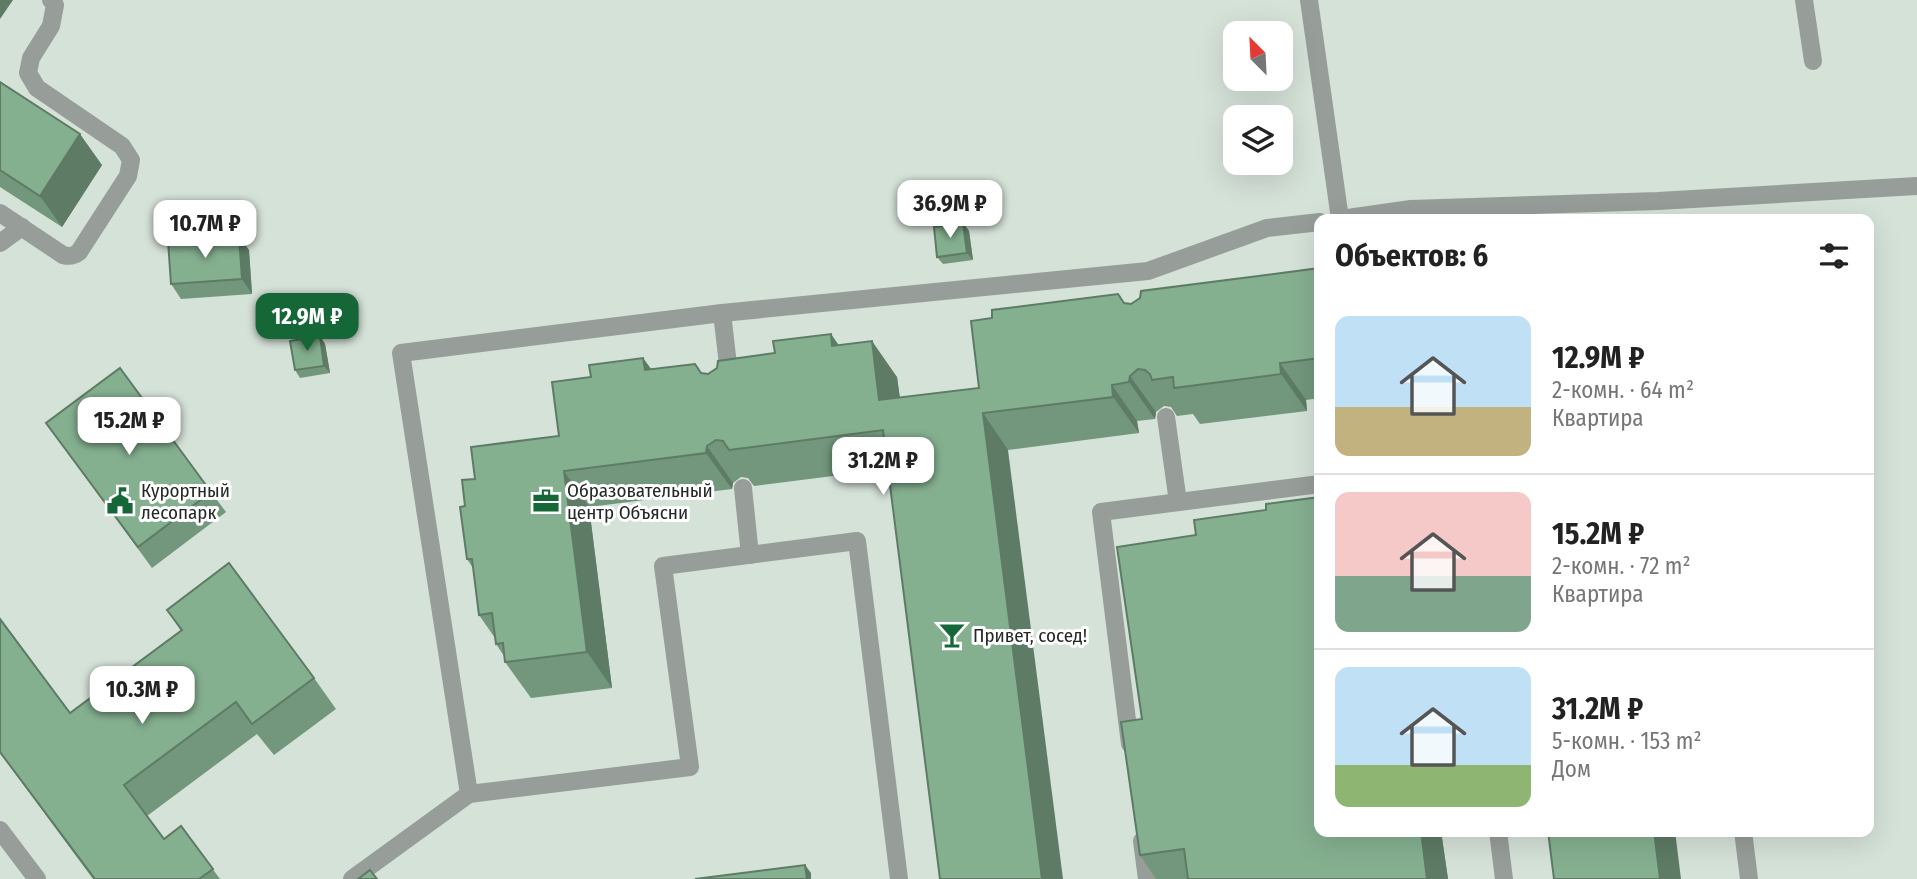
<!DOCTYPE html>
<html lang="ru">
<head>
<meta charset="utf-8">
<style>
	body { margin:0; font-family:"Fira Sans Condensed",sans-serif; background:#f6f6f6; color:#222; height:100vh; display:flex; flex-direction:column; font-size:26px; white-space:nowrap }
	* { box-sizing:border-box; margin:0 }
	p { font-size:23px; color:#767676 }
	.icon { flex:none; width:38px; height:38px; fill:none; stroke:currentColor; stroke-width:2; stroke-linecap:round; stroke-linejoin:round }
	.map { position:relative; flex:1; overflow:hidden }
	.panel { position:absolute; left:1314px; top:214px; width:560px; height:623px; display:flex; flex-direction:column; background:#fff; border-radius:14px; box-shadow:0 7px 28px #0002 }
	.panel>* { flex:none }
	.needle { width:46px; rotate:336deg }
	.buttons { position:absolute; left:1223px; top:21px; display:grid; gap:14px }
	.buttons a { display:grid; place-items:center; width:70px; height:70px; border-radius:14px; background:#fff; box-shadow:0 7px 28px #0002; font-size:35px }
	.price { position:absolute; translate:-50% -60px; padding:0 16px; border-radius:14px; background:#fff; color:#222; font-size:23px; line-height:46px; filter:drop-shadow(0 2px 4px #0008) }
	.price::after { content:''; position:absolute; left:50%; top:42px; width:21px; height:16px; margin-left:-10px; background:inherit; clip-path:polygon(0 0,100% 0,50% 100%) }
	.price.selected { background:#166737; color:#fff }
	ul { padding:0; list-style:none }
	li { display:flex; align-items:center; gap:21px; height:175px; padding:0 21px }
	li+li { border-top:2px solid #e0e0e0 }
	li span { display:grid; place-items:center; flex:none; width:196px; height:140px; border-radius:14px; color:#555 }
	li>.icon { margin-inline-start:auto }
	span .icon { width:84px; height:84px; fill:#fffc; stroke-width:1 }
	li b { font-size:30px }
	h2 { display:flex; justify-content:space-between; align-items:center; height:84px; padding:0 21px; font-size:30px }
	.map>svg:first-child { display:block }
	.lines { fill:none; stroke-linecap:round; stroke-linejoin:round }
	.minor { stroke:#979d98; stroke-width:18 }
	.wall { fill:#72977c }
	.shaded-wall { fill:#5d7b65 }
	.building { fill:#85b090; stroke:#5d7b65; stroke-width:2 }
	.labels { text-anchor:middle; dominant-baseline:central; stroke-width:6; stroke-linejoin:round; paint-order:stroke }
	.poi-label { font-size:19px; fill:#242925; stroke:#fff; text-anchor:start }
</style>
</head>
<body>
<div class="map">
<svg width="1917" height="879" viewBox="0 0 1917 879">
	<rect width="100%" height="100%" fill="#d5e2d8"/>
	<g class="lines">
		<g class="minor">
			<path d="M1309 0 1340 219"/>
			<path d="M1804 0 1813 61"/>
			<path d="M0 213 63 255C70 257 74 256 79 252L128 176 131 160 122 146 37 88 28 73 31 58 51 26 55 5 51 0"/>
			<path d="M1341 219 1411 209 1658 201 1917 186"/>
			<path d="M0 243 22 227"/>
			<path d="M722 313 730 382"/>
			<path d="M1166 417 1178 502"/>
			<path d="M743 488 750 555"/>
			<path d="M1130 744 1101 512 1320 484"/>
			<path d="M469 794 690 767 663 566 857 541 899 879"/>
			<path d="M0 830 37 879"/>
			<path d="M1498 831 1504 879"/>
			<path d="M1743 831 1749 879"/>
			<path d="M1142 841 1147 879"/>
			<path d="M352 879 469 794 401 353 722 313 1148 271 1267 228 1320 222"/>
		</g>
	</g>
	<g class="wall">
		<path d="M0 82 102 165 62 227 0 187Z"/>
		<path d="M963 223 969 231 973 260 943 264 937 257Z"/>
		<path d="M249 250 252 294 181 299 171 284Z"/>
		<path d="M1320 268V398L1306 400 1307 411 1200 424 1193 414 1177 416 1171 407 1164 406 1156 412 1155 419 1137 421 1139 433 1008 450 888 469 754 486 748 478 741 477 733 483 732 489 589 507 612 688 531 698 505 662 504 656 496 644 495 638 479 615 473 568 467 559 465 506 475 479 559 436 591 377 643 358 651 369 708 374 838 345 897 377 900 398 979 388 1124 303 1131 304Z"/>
		<path d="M320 336 325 344 330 373 300 378 295 370Z"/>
		<path d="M46 423 211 492 226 512 152 568Z"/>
		<path d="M1196 535 1320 831H1441L1448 879H1156L1140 855 1142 719Z"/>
		<path d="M167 610 314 678 336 709 274 755 257 734 147 816 164 839 181 826 220 879H93L0 753V619L70 713 181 631Z"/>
	</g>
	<g class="shaded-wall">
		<path d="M0 0H13L0 19Z"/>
		<path d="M80 134 102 165 62 227 40 196Z"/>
		<path d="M963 223 969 231 973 260 967 253Z"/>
		<path d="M239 236 249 250 252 294 242 279Z"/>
		<path d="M831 334 856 370 832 346Z"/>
		<path d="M320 336 325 344 330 373 324 366Z"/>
		<path d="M872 341 897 377 905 437 879 400Z"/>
		<path d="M643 358 669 394 645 370Z"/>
		<path d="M1280 363 1306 400 1307 411 1281 374Z"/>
		<path d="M1130 376 1156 412 1155 419 1129 382Z"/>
		<path d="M1112 385 1137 421 1139 433 1113 397Z"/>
		<path d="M983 413 1008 450 1063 879H1042Z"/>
		<path d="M707 446 733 483 732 489 706 453Z"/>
		<path d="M564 471 589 507 612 688 587 652Z"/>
		<path d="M1421 831H1441L1448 879H1427Z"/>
		<path d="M1654 831H1675L1681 879H1660Z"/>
		<path d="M805 865 811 873V879H807Z"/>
	</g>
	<g class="building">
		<path d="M0 82 80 134 40 196 0 170Z"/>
		<path d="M963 223 967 253 937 257 934 227Z"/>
		<path d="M239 236 242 279 171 284 168 241Z"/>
		<path d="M1320 268V358L1280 363 1281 374 1174 388 1173 377 1152 380 1150 374 1145 370 1138 369 1130 376 1129 382 1112 385 1113 397 983 413 1042 879H940L883 430 729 450 723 441 716 440 707 446 706 453 564 471 587 652 505 662 503 643 496 644 492 613 479 615 472 559H467L460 507 465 506 462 480 475 479 471 447 559 436 552 382 591 377 589 365 643 358 645 370 695 364 701 373 708 374 717 368 718 361 775 353 773 341 831 334 832 346 872 341 879 400 979 388 971 321 992 318V310L1118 294 1124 303 1131 304 1140 298 1141 291Z"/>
		<path d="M320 336 324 366 295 370 290 341Z"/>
		<path d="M120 368 211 492 138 547 46 423Z"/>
		<path d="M1320 497V831H1421L1427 879H1188L1184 849 1140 855 1121 722 1142 719 1117 547 1196 535 1194 520 1266 510V504Z"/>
		<path d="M229 563 314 678 252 724 236 702 124 785 164 839 181 826 213 869 199 879H95L0 752V619L70 713 182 630 167 610Z"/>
		<path d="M1548 831H1654L1660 879H1554Z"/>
		<path d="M805 865 807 879H695Z"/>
		<path d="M370 870 377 879H358Z"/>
	</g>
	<defs>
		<g id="civic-bare" transform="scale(2.1)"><path d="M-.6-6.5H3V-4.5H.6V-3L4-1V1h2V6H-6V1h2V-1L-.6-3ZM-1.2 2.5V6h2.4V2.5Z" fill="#166737" stroke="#fff" stroke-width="2.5" paint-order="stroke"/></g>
		<g id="office-bare" transform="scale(2.1)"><path d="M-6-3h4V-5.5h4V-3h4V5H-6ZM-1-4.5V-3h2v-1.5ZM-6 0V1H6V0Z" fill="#166737" stroke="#fff" stroke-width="2.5" paint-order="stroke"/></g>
		<g id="bar-bare" transform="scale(2.1)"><path d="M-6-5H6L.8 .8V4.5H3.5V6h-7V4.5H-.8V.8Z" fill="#166737" stroke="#fff" stroke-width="2.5" paint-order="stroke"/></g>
	</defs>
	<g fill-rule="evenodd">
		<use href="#civic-bare" x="120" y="501"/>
		<use href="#office-bare" x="546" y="501"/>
		<use href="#bar-bare" x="952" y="635"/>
	</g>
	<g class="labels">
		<g class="poi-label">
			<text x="141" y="490">Курортный<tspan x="141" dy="22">лесопарк</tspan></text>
			<text x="567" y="490">Образовательный<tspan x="567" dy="22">центр Объясни</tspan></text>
			<text x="973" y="635">Привет, сосед!</text>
		</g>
	</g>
</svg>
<div class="buttons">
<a><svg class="needle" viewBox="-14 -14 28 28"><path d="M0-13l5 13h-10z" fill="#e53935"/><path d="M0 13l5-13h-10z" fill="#767676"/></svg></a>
<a><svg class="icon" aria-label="layers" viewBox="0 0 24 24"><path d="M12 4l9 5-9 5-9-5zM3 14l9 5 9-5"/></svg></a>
</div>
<b class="price" style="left:950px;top:240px">36.9M ₽</b>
<b class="price" style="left:205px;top:260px">10.7M ₽</b>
<b class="price selected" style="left:307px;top:353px">12.9M ₽</b>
<b class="price" style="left:129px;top:457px">15.2M ₽</b>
<b class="price" style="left:883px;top:497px">31.2M ₽</b>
<b class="price" style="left:142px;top:726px">10.3M ₽</b>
<section class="panel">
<h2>Объектов: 6<svg class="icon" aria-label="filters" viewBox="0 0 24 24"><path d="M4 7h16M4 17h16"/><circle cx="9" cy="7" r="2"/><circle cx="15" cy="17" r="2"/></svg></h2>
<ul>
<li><span style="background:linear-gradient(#bfe0f5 65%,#c2b280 0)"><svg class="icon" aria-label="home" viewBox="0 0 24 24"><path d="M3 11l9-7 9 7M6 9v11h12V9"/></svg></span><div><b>12.9M ₽</b><p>2-комн. · 64 m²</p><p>Квартира</p></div></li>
<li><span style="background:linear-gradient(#f6c9c9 60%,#7fa58c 0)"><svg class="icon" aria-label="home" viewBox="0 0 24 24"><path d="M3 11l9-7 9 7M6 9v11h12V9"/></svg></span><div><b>15.2M ₽</b><p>2-комн. · 72 m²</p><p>Квартира</p></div></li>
<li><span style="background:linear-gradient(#bfe0f5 70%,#8fb573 0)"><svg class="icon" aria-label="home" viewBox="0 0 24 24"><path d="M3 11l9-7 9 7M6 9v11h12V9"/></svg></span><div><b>31.2M ₽</b><p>5-комн. · 153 m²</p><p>Дом</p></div></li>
</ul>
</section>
</div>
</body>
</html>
